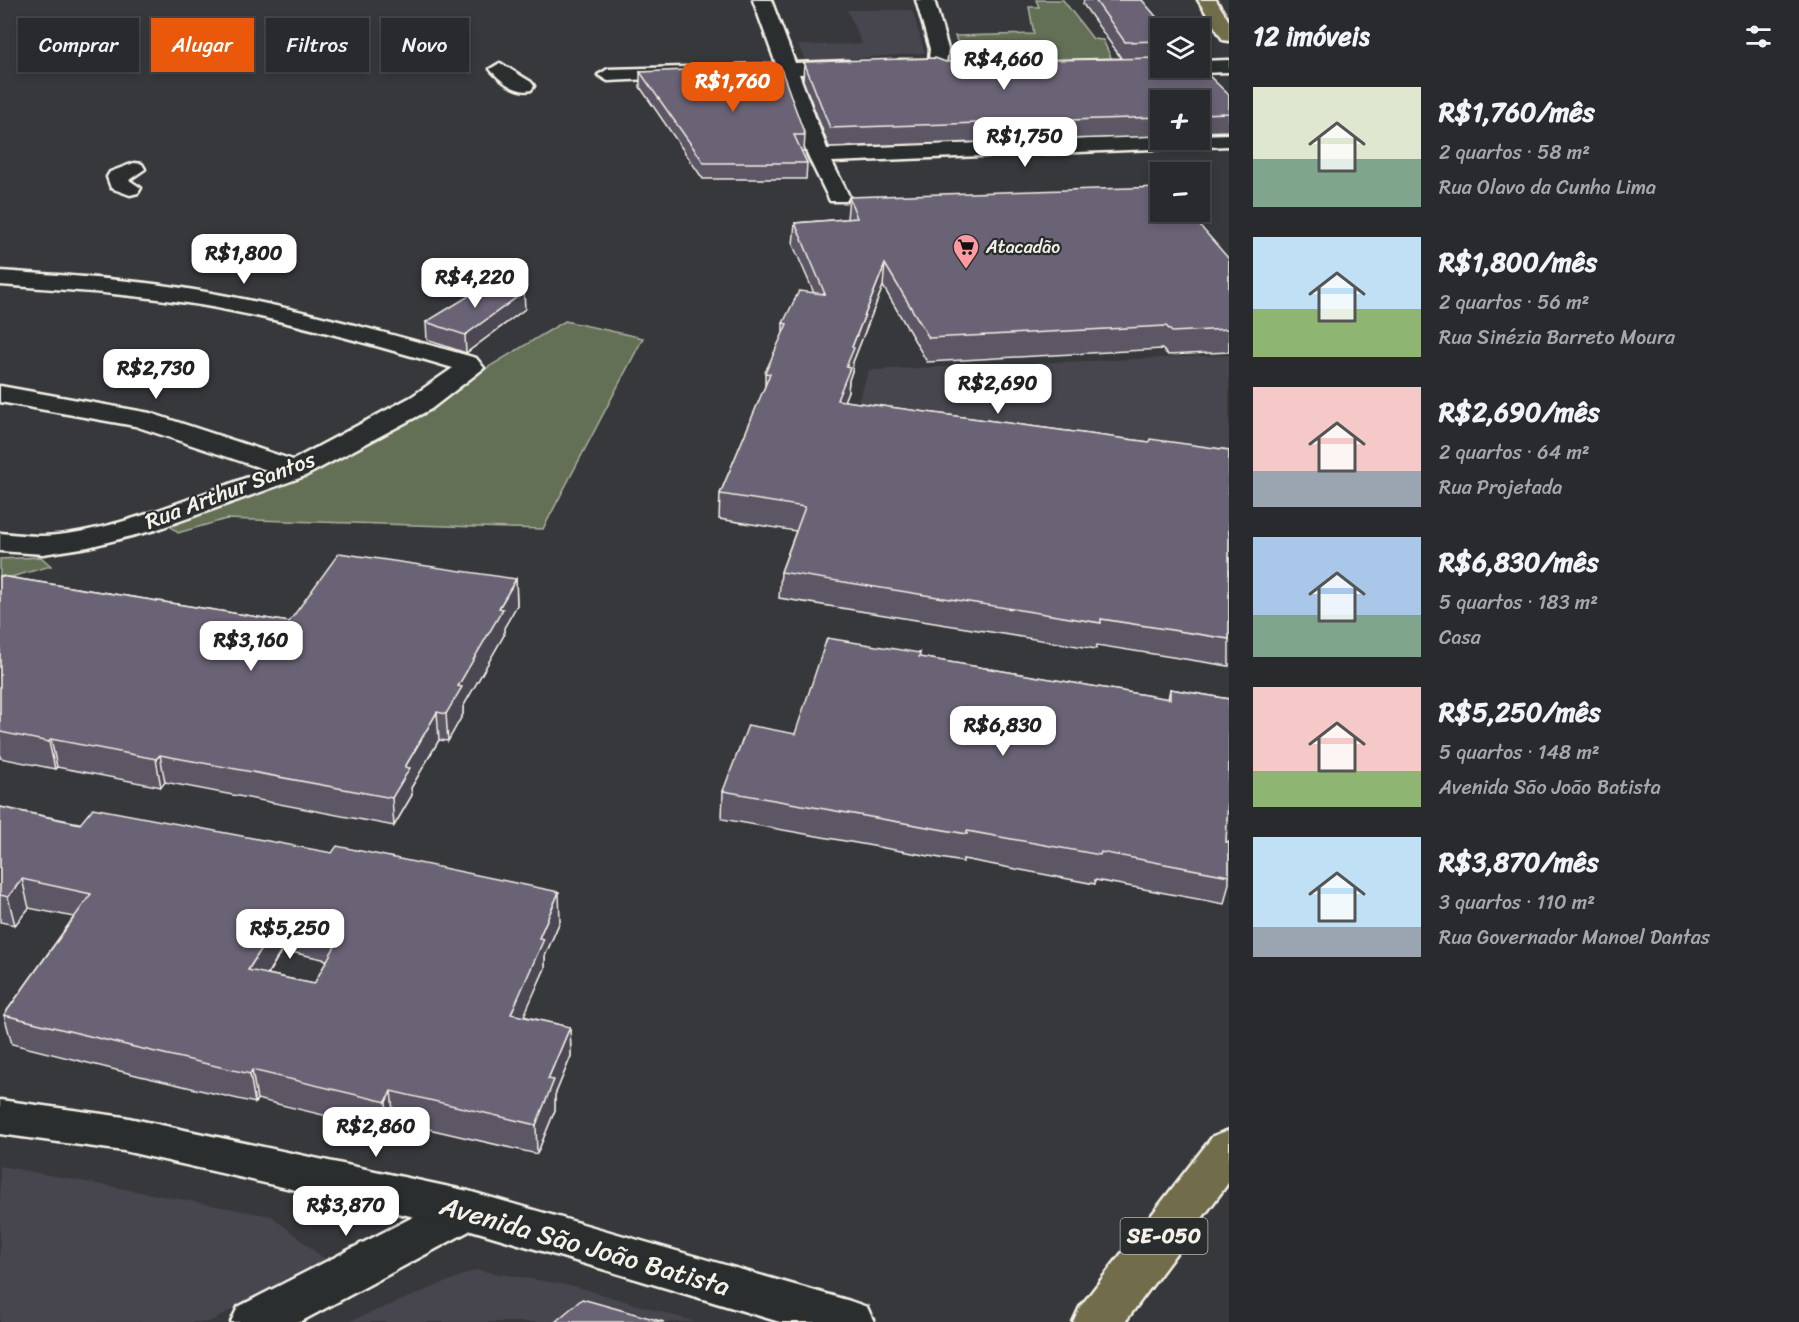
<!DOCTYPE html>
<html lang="pt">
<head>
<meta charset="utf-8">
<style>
	body { margin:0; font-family:Sriracha,sans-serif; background:#353639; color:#f1f3f6; height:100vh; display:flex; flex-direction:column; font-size:22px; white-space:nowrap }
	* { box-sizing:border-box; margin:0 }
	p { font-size:20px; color:#a5a7aa }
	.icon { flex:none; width:33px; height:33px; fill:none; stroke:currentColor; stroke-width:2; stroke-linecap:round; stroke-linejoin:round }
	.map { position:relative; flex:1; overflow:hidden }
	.sheet { display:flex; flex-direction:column; background:#292a2d; width:570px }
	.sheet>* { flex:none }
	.guide { position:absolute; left:18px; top:18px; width:570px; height:54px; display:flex; gap:12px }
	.fabs { position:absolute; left:1150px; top:18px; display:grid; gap:12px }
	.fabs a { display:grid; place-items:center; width:60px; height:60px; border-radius:0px; background:#292a2d; box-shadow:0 3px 9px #0003,0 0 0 2px #454649; font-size:30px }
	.price { position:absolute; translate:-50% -51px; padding:0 14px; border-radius:12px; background:#fff; color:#222; font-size:20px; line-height:39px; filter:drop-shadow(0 2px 3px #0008) }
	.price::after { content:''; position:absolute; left:50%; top:36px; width:18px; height:14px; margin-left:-9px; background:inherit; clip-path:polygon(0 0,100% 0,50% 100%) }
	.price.selected { background:#ea580c; color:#fff }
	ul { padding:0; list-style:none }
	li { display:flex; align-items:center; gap:18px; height:150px; padding:0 24px }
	li span { display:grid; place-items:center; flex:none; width:168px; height:120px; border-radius:0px; color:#555 }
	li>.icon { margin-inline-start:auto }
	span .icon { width:72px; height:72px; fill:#fffc; stroke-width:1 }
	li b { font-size:26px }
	h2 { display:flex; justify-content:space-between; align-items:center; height:72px; padding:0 24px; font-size:26px }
	.pill { padding:0 21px; border-radius:0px; background:#292a2d; box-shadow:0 3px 9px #0003,0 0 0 2px #454649; font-size:21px; line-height:54px }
	.pill.selected { background:#ea580c; color:#fff }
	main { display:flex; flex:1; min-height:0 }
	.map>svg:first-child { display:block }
	.built { fill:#47454d }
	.green { fill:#636f56; stroke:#acb09f; stroke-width:1.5 }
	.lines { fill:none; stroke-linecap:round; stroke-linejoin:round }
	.street-casing { stroke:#f4f1e8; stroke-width:5 }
	.secondary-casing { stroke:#f4f1e8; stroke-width:5 }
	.primary-casing { stroke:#f4f1e8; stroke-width:5 }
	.street { fill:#2a2d2e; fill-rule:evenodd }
	.secondary { fill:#2a2d2e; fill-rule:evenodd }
	.primary { fill:#716d4b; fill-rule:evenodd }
	.wall { fill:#5c5665; stroke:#f4f1e8; stroke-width:1.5; fill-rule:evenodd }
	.shaded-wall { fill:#4b4652; stroke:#f4f1e8; stroke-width:1.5 }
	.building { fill:#6b6475; stroke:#f4f1e8; stroke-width:1.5; fill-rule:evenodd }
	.labels { text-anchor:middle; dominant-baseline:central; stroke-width:4.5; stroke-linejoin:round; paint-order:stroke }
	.far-poi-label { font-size:18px; fill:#f4f1e8; stroke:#2a2d2e; text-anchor:start }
	.shield { fill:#2a2d2e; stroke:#b7b6b0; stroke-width:1.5 }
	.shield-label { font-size:21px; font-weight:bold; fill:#f4f1e8 }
	.street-label { font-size:22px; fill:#f4f1e8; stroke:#2a2d2e }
	.near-street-label { font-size:27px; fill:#f4f1e8; stroke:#2a2d2e }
</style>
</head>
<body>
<main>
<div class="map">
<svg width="1229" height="1322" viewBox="0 0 1229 1322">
	<rect width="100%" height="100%" fill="#37383c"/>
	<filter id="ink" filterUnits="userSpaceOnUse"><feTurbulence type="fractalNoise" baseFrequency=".0167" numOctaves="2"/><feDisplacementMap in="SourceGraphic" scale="12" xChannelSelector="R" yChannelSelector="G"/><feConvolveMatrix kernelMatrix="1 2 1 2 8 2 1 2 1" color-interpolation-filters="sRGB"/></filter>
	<g filter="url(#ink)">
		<g class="built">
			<path d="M847 10H912L925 53 806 62 798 45 862 44Z"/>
			<path d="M1229 355V464L853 416 869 370Z"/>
			<path d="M0 1166 271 1216 326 1260 209 1322H0Z"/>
			<path d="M476 1270 574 1286 695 1322H348Z"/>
		</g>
		<g class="green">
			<path d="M1036 0H1063L1093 39 1103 40 1114 64 952 70 962 55 955 36 1034 34 1029 7H1039Z"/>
			<path d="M565 321 643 338 543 529 226 519 178 533 168 524 246 497 326 465Z"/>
			<path d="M41 557 51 566 0 580V559Z"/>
		</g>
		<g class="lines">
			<g class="street-casing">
				<g id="street">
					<path d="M753 0H771L795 63 848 61 857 67 848 73 799 74 827 149 1161 136V140H1200V135L1229 134V146L832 162 849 196 846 201H830L808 156 780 75 737 77 727 71 737 65 776 64Z"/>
					<path d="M916 0H934L948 49 945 69 899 72 890 66 899 60H929L930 49Z"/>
					<path d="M1229 60V72L1200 73 1191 68H1200V61Z"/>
					<path d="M500 63 531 82 534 86 531 90C517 94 499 80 490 69Z"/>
					<path d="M686 67 696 73 693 77 608 81 598 75 608 69Z"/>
					<path d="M134 163 142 164 145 169 129 180 141 188 138 193 130 195 111 188 107 177 110 172Z"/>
					<path d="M0 271C67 276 134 279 200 291 294 307 385 333 476 358L484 368 431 409 305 476 155 530 88 547 43 554 0 551V533C14 534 28 536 42 536 108 535 203 493 267 470L135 426 0 402V386L150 413 293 460 411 397 453 368C370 344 286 320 200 305 134 294 67 290 0 285Z"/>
					<path d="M468 1191 484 1197 491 1210 484 1223 300 1322H231L238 1307 452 1197Z"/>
				</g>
			</g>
			<g class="secondary-casing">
				<path id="secondary" d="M0 1100 124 1117 468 1191 850 1301 867 1307 874 1322H780L468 1229 124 1151 0 1134Z"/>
			</g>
			<g class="primary-casing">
				<g id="primary">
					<path d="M1198 0H1216L1229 21V41L1223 40Z"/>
					<path d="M1229 1130V1182L1125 1322H1073L1080 1307 1213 1136Z"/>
				</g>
			</g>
			<use href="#street" class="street"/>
			<use href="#secondary" class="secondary"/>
			<use href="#primary" class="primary"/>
		</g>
		<g class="wall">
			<path d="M1084 0H1142L1161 28V68L1229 95V131L1200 132V100H1161V136L829 147 803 80 804 62H946L1121 58 1083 4Z"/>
			<path d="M640 72 805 135 804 151H801L807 163 806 179H703L640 87Z"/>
			<path d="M849 197 1229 259V352L1168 355 1162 349 927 362 883 286 853 362 852 371 849 380 848 391 844 401 1149 442 1229 450V666L1097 645 1096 649 779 598 781 572 796 531 719 519 720 494 765 387V373L783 335V323L814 293 793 245 795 223 847 219Z"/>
			<path d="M525 309 466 353 427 340 426 322Z"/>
			<path d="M0 576 289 622 516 579 517 605 504 628V635L463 707V714L448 741 439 740 411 788 412 795 394 826 165 782 161 787 57 767 55 769 0 758Z"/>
			<path d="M920 653 919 657 1168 699 1170 689 1229 699V792H1228L1226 842H1229V883L1224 904 1095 880V884L963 859V862L722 819 723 791 795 734Z"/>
			<path d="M0 807 560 921 545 956V968L523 1016 570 1027 571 1056 555 1095V1110L537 1154 394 1121 389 1131 257 1099 255 1103 140 1076 12 1044 4 1015 74 917 29 908 15 925 0 922ZM282 950 327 960 314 984 268 974Z"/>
		</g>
		<g class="shaded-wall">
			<path d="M885 264 883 286 853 362 852 371 849 380 848 391 835 424 837 400 852 347Z"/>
			<path d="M524 292 525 309 466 353 465 335Z"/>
			<path d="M516 579 517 605 504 628V635L463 707V714L448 741 446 714 458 686 499 608Z"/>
			<path d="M437 712 439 740 411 788 412 795 394 826 392 798 405 767Z"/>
			<path d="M51 739 57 767 55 769 49 742Z"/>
			<path d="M160 755 165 782 161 787 156 759Z"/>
			<path d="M22 879 29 908 15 925 8 897Z"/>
			<path d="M559 892 560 921 545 956V968L512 1043 511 1014 539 938Z"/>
			<path d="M278 922 282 950 252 999 248 970Z"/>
			<path d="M570 1027 571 1056 555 1095V1110L537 1154 536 1125 548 1079Z"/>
			<path d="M252 1070 257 1099 255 1103 250 1074Z"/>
			<path d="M391 1091 394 1121 389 1131 386 1102Z"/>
		</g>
		<g class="building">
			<path d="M1095 0H1142L1166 28H1161V41L1125 42Z"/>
			<path d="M935 58 946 62 1161 58V68L1200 67 1229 95V113L1200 114V100H1161V117L830 128 804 62Z"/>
			<path d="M780 66 805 135H794L807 163H704L640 72Z"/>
			<path d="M1161 187V212H1188L1229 259V329L1172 332 1166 326 929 338 885 264 852 347 854 348 846 367 850 368 837 400 1149 442 1150 439 1229 450V639L1101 619V623L781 572 805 507 720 494 770 374 765 373 787 324 783 323 799 291 825 294 795 223 857 218 849 197Z"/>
			<path d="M490 283 524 292 465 335 426 322Z"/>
			<path d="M339 553 516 579 499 608 503 609 458 686 462 687 446 714 437 712 405 767 410 768 392 798 160 755 156 759 51 739 49 742 0 732V576L289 622Z"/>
			<path d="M827 638 920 653 919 657 1170 699V689L1229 699V775L1226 842H1229V876L1101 852 1100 855 967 831V834L723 791 748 725 795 734Z"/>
			<path d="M0 807 80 824 93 808 332 853 337 846 559 892 539 938 544 939 511 1014 570 1027 548 1079 554 1080 536 1125 391 1091 386 1102 252 1070 250 1074 134 1047 4 1015 91 894 22 879 8 897 0 895ZM278 922 341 935 314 984 248 970Z"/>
			<path d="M582 1299 664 1322H555Z"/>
		</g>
	</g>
	<defs>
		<g id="supermarket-pin" transform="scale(1.35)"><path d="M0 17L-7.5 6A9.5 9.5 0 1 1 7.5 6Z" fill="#ff9aa2" stroke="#2a2d2e"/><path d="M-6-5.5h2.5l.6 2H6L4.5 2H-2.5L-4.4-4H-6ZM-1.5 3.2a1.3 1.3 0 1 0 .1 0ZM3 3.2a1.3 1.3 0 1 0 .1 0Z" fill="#111"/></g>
	</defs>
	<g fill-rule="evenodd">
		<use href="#supermarket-pin" x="966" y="247"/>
	</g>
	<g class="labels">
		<g class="far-poi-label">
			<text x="986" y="247">Atacadão</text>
		</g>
		<rect class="shield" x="1120.5" y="1218" width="87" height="36" rx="4.5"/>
		<g class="shield-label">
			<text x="1164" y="1236">SE-050</text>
		</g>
		<g class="street-label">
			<text transform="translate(230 490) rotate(-21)">Rua Arthur Santos</text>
		</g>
		<g class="near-street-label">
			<text transform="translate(585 1246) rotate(16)">Avenida São João Batista</text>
		</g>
	</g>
</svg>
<div class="fabs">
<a><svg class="icon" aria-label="layers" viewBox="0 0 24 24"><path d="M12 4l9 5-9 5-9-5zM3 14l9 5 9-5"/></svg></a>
<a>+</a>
<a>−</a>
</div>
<b class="price" style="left:1004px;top:91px">R$4,660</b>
<b class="price selected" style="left:733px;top:113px">R$1,760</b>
<b class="price" style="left:1025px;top:168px">R$1,750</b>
<b class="price" style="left:244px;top:285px">R$1,800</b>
<b class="price" style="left:475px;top:309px">R$4,220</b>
<b class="price" style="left:156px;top:400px">R$2,730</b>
<b class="price" style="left:998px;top:415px">R$2,690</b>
<b class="price" style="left:251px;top:672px">R$3,160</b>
<b class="price" style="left:1003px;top:757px">R$6,830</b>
<b class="price" style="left:290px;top:960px">R$5,250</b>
<b class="price" style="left:376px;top:1158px">R$2,860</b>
<b class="price" style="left:346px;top:1237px">R$3,870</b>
<div class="guide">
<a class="pill">Comprar</a>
<a class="pill selected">Alugar</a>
<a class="pill">Filtros</a>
<a class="pill">Novo</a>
</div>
</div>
<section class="sheet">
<h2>12 imóveis<svg class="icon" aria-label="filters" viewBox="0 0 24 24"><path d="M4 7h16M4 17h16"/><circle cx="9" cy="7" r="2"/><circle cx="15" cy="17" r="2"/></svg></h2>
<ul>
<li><span style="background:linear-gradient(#dfe7d0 60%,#7fa58c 0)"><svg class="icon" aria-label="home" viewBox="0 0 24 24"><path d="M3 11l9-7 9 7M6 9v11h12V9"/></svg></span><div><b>R$1,760/mês</b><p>2 quartos · 58 m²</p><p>Rua Olavo da Cunha Lima</p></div></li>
<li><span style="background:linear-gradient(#bfe0f5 60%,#8fb573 0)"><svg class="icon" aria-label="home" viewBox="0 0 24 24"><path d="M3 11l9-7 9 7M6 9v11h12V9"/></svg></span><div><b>R$1,800/mês</b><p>2 quartos · 56 m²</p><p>Rua Sinézia Barreto Moura</p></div></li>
<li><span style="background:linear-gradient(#f6c9c9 70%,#9aa5b1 0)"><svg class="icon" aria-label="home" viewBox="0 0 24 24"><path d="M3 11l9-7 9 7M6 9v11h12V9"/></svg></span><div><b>R$2,690/mês</b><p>2 quartos · 64 m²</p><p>Rua Projetada</p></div></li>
<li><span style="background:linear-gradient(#a9c7e8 65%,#7fa58c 0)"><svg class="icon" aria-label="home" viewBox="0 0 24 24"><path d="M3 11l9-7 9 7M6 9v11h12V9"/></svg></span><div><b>R$6,830/mês</b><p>5 quartos · 183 m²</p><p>Casa</p></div></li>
<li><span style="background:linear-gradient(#f6c9c9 70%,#8fb573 0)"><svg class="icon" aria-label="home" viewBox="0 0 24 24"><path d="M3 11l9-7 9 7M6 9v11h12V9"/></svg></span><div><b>R$5,250/mês</b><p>5 quartos · 148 m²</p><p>Avenida São João Batista</p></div></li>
<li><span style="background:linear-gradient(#bfe0f5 75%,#9aa5b1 0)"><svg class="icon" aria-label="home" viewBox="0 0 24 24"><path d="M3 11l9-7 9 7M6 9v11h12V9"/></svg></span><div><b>R$3,870/mês</b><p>3 quartos · 110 m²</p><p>Rua Governador Manoel Dantas</p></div></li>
</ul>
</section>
</main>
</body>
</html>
